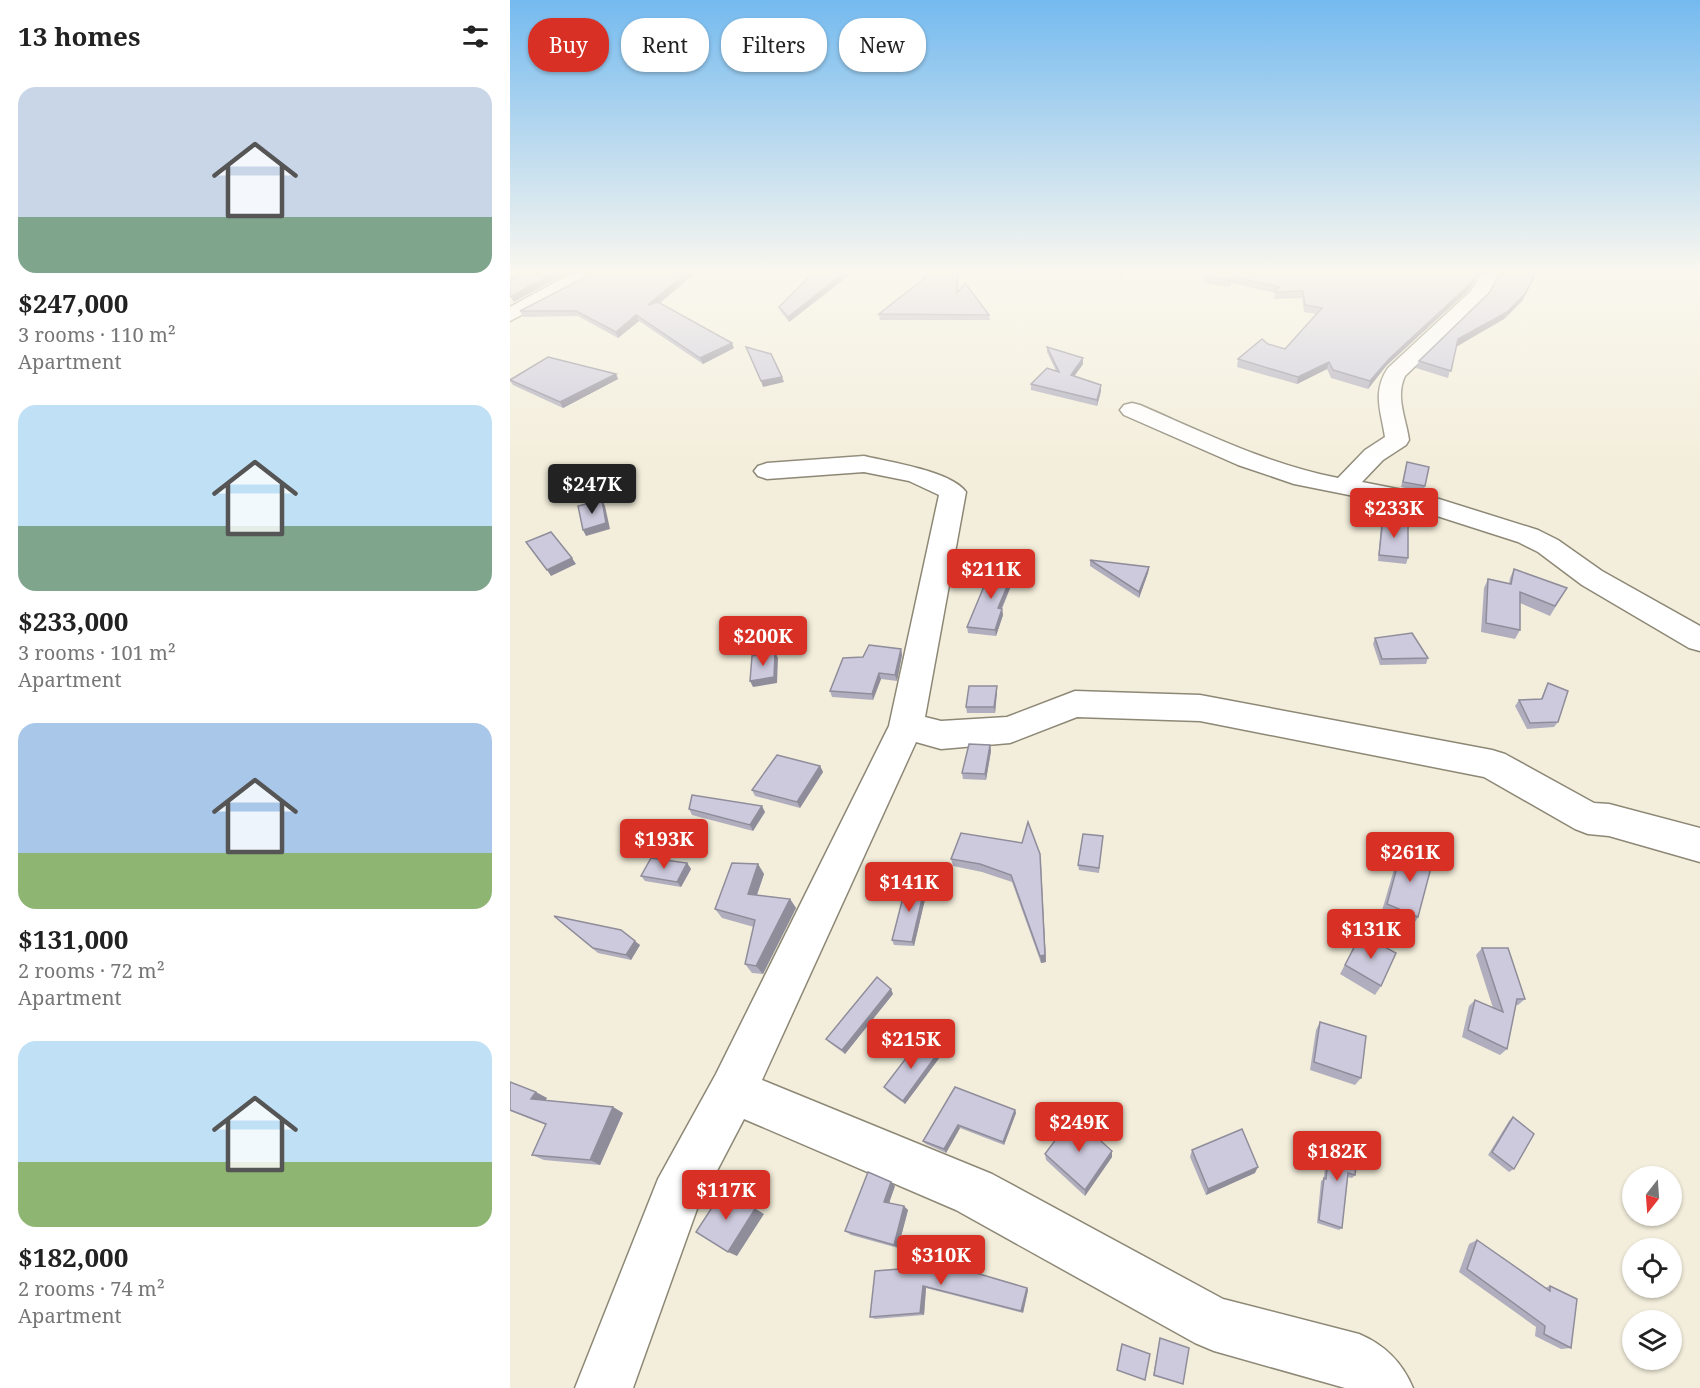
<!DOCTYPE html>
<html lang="en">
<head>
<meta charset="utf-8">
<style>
	body { margin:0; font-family:"Noto Serif",serif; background:#f6f6f6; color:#222; height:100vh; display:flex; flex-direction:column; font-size:22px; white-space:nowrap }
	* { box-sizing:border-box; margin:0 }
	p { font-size:20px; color:#767676 }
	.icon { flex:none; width:33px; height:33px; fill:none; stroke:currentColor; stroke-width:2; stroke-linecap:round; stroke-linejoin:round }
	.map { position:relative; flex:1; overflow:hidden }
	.side { display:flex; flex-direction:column; background:#fff; width:510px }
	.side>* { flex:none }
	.hud { position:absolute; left:18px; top:18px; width:570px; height:54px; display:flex; gap:12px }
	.needle { width:39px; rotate:197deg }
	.controls { position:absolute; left:1112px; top:1166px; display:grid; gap:12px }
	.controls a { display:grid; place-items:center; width:60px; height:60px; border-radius:50%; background:#fff; box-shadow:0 2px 4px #0004; font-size:30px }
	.price { position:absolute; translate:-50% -51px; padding:0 14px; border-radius:6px; background:#d93025; color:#fff; font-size:20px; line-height:39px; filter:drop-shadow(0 2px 3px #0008) }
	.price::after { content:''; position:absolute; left:50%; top:36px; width:18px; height:14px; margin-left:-9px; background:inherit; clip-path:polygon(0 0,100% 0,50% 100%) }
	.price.active { background:#222; color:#fff }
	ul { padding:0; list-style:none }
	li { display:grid; align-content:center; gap:12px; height:318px; padding:0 18px }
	li span { display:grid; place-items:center; height:186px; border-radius:18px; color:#555 }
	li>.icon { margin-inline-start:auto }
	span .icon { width:108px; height:108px; fill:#fffc; stroke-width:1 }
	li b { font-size:26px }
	h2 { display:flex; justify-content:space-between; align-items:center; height:72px; padding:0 18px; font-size:26px }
	.chip { padding:0 21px; border-radius:24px; background:#fff; box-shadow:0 2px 4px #0004; font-size:21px; line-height:54px }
	.chip.active { background:#d93025; color:#fff }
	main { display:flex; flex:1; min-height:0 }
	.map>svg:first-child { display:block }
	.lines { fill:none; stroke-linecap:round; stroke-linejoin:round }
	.minor-casing { stroke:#8d8876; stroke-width:3 }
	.minor { fill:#fff; fill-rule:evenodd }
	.wall { fill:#b0aebe }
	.shaded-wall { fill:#908d9b }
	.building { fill:#cdcadd; stroke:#908d9b; stroke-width:1.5 }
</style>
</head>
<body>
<main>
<section class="side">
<h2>13 homes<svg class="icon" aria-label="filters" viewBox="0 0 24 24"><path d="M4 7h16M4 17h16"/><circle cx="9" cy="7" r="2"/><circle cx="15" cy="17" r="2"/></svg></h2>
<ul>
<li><span style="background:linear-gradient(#c9d6e8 70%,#7fa58c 0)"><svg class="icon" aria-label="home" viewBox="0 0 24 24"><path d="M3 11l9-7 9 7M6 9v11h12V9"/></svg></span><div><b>$247,000</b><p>3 rooms · 110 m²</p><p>Apartment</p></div></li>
<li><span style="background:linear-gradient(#bfe0f5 65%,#7fa58c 0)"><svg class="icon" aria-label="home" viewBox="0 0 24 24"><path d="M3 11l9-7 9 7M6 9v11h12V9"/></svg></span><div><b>$233,000</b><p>3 rooms · 101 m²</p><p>Apartment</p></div></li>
<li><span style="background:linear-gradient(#a9c7e8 70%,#8fb573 0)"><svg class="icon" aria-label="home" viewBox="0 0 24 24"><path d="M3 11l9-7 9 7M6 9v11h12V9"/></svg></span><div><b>$131,000</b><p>2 rooms · 72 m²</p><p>Apartment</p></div></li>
<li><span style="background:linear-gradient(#bfe0f5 65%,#8fb573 0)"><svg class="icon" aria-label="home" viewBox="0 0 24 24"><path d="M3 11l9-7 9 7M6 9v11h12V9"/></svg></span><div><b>$182,000</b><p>2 rooms · 74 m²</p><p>Apartment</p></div></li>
</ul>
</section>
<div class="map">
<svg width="1190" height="1388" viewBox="0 0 1190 1388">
	<rect width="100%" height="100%" fill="#f3eedb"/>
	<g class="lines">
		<g class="minor-casing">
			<g id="minor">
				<path d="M62 273H86L84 277 0 321V307Z"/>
				<path d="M972 273H991L975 299 895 376C885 397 896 418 899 440L896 445 873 460 852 482 913 494 1028 530 1048 540 1092 571 1190 626V651L1179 648 1072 585 1028 552 1008 542 899 507 784 484 728 465 614 415 610 410 614 405 622 403 630 405C695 433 759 465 828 478L855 450 875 437C871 411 862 392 878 368L961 291Z"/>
				<path d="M354 456C379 462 441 471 456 492L415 717 431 721 497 717 565 691 690 695 982 750 995 754 1084 803 1099 804 1190 828V862L1099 836 1078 834 1065 829 974 777 690 721 567 717 500 743 431 749 406 742 252 1080 482 1174 713 1299 849 1334C875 1345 892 1362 903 1388H835L704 1351 685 1343 446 1210 234 1119 187 1209 123 1388H65L148 1179 206 1074 379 726 429 495 399 481 354 472 257 479 248 476 244 471 248 466 257 463Z"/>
			</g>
		</g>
		<use href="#minor" class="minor"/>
	</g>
	<g class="wall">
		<path d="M83 273H183L184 274 150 303 224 348 193 364 129 321 108 338 68 316 13 317 10 311Z"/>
		<path d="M303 273H342L279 322 271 312 269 307Z"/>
		<path d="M605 273H615L612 278Z"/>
		<path d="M697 273H969L959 290 876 366 858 389 821 378 817 369 787 384 727 367 728 359 758 344 775 349 806 314 794 312 792 298 764 299 765 293 721 283 719 287 694 283 695 276Z"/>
		<path d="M990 273H1027L1012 301 994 319 946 346 938 378 906 368 909 361 979 293Z"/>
		<path d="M448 292 479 315 480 320H370L369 314Z"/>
		<path d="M537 347 573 358V364L564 376 591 385V391L587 406 521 390V384L546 371 537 352Z"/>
		<path d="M106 374 108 379 53 408 3 385 0 381V379Z"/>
		<path d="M897 462 915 486 913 492 891 487Z"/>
		<path d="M890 501 910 513 908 519 886 515Z"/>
		<path d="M873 518 898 558 896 564 868 561 871 524Z"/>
		<path d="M580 560 639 567 638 573 629 598 580 566Z"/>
		<path d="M1004 569 1057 588 1040 616 1010 603V630L1005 639 971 632 974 588 978 579 999 584 1000 578Z"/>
		<path d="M504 570 505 576 492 609 493 615 486 636 458 633 457 627Z"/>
		<path d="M865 638 918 658 916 664 870 665 863 644Z"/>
		<path d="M391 649 392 655 387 681 371 679 363 700 322 697 320 691Z"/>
		<path d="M1038 683 1048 722 1044 727 1017 729 1005 706 1009 700 1031 699 1035 689Z"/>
		<path d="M487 692 485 713H457L456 707Z"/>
		<path d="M480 745 481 751 476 780 453 779 452 773Z"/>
		<path d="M310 766 313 772 290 808 245 796 242 790Z"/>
		<path d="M179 809 255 812 243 831 182 815Z"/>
		<path d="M593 836 589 873 569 870 568 865Z"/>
		<path d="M892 849 908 917 902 927 871 914 887 859Z"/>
		<path d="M441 859 531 862 536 962 531 963 502 882 472 872 443 866Z"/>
		<path d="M177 863 181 869 171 887 135 881 131 876Z"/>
		<path d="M248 864 254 874 247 895 280 899 286 908 253 974 242 973 235 964 244 927 212 918 205 909Z"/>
		<path d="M417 891 404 946 384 945 382 940Z"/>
		<path d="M49 921 130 945 121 960 88 953Z"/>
		<path d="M851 934 871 986 865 995 830 974Z"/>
		<path d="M972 948 1015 999 1008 1005H1006L997 1049 990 1055 952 1037 959 1006 965 1000 983 1008 966 955Z"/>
		<path d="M383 994 335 1054 320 1043 316 1039Z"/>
		<path d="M810 1022 851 1078 845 1085 800 1070 806 1030Z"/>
		<path d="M430 1057 395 1104 377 1091 374 1087Z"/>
		<path d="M0 1082 37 1098 35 1100 103 1107 113 1113 90 1165 34 1160 22 1155 36 1125 0 1111Z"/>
		<path d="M445 1087 505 1110 506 1113 494 1145 450 1128 436 1153 416 1144 413 1141Z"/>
		<path d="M1003 1117 1004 1169 999 1172 978 1155 999 1121Z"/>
		<path d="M820 1139 845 1175 842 1178 838 1177 832 1228 829 1230 807 1223 811 1181 814 1178 817 1143Z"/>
		<path d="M682 1150 745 1173 696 1195 680 1157Z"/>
		<path d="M602 1151V1157L575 1196 536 1160 535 1154Z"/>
		<path d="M385 1186 379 1203 398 1210 388 1248 341 1235 335 1231Z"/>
		<path d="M967 1240 1035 1288 1040 1286 1061 1348 1051 1349 1025 1336 1026 1327 949 1272 959 1244Z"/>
		<path d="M474 1254 469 1274 517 1288 518 1290 513 1313 416 1288 414 1315 365 1319 360 1317 440 1265Z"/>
		<path d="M650 1338 673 1384 643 1376Z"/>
	</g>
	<g class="shaded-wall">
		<path d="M44 273H57L4 302 1 297Z"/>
		<path d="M176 273H183L184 274 140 311 138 305Z"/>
		<path d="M334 273H342L279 322 278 317Z"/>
		<path d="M967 273H969L959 290 876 366 858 389 860 381 879 359Z"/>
		<path d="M1026 273H1027L1012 301 994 319 946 347 948 339Z"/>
		<path d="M722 276 721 283 719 287V280Z"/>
		<path d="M126 315 129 321 108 338 106 332Z"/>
		<path d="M222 343 224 348 193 364 190 358Z"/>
		<path d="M573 358V364L561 381V375Z"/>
		<path d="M819 362 817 369 787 384 788 377Z"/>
		<path d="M106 374 108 379 53 408 50 402Z"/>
		<path d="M272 377 274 382 253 387 251 381Z"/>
		<path d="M591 385V391L587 406V400Z"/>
		<path d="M92 500 95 506 100 529 76 536 73 530Z"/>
		<path d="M62 558 66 564 41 576 37 570Z"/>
		<path d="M639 567 638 573 629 598V592Z"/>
		<path d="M504 570 505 576 489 614 488 608Z"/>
		<path d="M492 609 493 615 486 636 485 630Z"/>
		<path d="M391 649 392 655 387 681 385 675Z"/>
		<path d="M265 652 268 658 267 683 243 687 240 681Z"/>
		<path d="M369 673 371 679 363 700 362 694Z"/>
		<path d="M487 686V692L485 713 484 707Z"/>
		<path d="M480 745 481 751 476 780 475 774Z"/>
		<path d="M310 766 313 772 290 808 287 802Z"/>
		<path d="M252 806 255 812 243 831 240 825Z"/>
		<path d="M530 854 536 962 531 963 530 956Z"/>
		<path d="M177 863 181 869 171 887 167 882Z"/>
		<path d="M248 864 254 874 244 903 238 894Z"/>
		<path d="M415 886 417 891 404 946 402 942Z"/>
		<path d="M280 899 286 908 253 974 246 966Z"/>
		<path d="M125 941 130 945 121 960 116 955Z"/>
		<path d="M381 989 383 994 335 1054 332 1050Z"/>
		<path d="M428 1053 430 1057 395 1104 393 1101Z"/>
		<path d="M26 1092 37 1098 32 1105 21 1099Z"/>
		<path d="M103 1107 113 1113 90 1165 80 1160Z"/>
		<path d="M505 1110 506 1113 494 1145 493 1142Z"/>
		<path d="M448 1125 450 1128 436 1153 434 1149Z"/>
		<path d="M602 1151V1157L575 1196V1190Z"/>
		<path d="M748 1167 745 1173 696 1195 698 1189Z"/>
		<path d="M381 1182 385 1186 378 1206 374 1202Z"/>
		<path d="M214 1189 254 1214 227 1256 218 1252Z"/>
		<path d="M394 1206 398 1210 388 1248 384 1245Z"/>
		<path d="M472 1251 474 1254 468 1276 466 1273Z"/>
		<path d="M413 1286 416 1288 414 1315 410 1313Z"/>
		<path d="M517 1288 518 1290 513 1313 511 1311Z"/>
	</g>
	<g class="building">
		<path d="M11 273H44L0 297V280Z"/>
		<path d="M83 273H176L138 305 148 302 222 343 190 358 126 315 106 332 66 311H10Z"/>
		<path d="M303 273H334L278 317 269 307Z"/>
		<path d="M421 273H448L447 293 455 283 479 315 369 314Z"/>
		<path d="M697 273H967L962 282 879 359 860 381 823 370 819 362 788 377 728 359 752 339 758 344 775 349 812 308 795 305 793 291 765 292 769 287 722 276 719 280 695 276Z"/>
		<path d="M990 273H1026L1015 294 997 312 948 339 941 371 909 361 979 293Z"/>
		<path d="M236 347 261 354 272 377 251 381Z"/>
		<path d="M537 347 573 358 561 375 591 385 587 400 521 384 537 368 549 372Z"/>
		<path d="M38 357 106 374 50 402 0 380Z"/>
		<path d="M897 462 919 467 915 486 893 482Z"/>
		<path d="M92 500 96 523 73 530 68 506Z"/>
		<path d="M890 501 911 507 910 513 888 509Z"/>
		<path d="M873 518 898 522V558L869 555Z"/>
		<path d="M41 532 62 558 37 570 16 542Z"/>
		<path d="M580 560 639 567 629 592Z"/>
		<path d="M482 567 504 570 488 608 492 609 485 630 457 627Z"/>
		<path d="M1004 569 1057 588 1045 606 1010 592V630L976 623 978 579 1001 584Z"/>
		<path d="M902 633 918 658 872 659 865 638Z"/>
		<path d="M359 645 391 649 385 675 369 673 362 694 320 691 333 658 353 657Z"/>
		<path d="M265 652 264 677 240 681 242 656Z"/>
		<path d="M1038 683 1058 691 1048 722 1020 723 1009 700 1032 699Z"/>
		<path d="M459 686H487L484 707H456Z"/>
		<path d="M459 744 480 745 475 774 452 773Z"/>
		<path d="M267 755 310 766 287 802 242 790Z"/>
		<path d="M182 795 252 806 240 825 179 809Z"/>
		<path d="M518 822 530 854 535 955 530 956 501 875 470 864 441 859 451 833 512 843Z"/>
		<path d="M573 834 593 836 589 868 568 865Z"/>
		<path d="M892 849 923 860 908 917 877 904Z"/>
		<path d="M141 858 177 863 167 882 131 876Z"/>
		<path d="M222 863 248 864 238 894 280 899 246 966 235 964 245 920 205 909Z"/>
		<path d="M397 882 415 886 402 942 382 940Z"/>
		<path d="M44 916 111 930 125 941 116 955 83 948Z"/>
		<path d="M851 934 886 953 871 986 835 965Z"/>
		<path d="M972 948H998L1015 999H1007L997 1049 958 1030 965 1000 993 1012Z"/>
		<path d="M367 977 381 989 332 1050 316 1039Z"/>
		<path d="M810 1022 856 1036 851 1078 804 1062Z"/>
		<path d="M410 1040 428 1053 393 1101 374 1087Z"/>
		<path d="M0 1082 26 1092 21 1099 103 1107 80 1160 22 1155 36 1124 0 1110Z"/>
		<path d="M445 1087 505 1110 493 1142 448 1125 434 1149 413 1141Z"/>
		<path d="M563 1116 602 1151 575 1190 535 1154Z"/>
		<path d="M1003 1117 1024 1134 1004 1169 982 1152Z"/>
		<path d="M732 1129 748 1167 698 1189 682 1150Z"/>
		<path d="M820 1139 848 1147 845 1175 838 1173 832 1228 809 1220 814 1178 816 1179Z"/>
		<path d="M358 1172 381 1182 374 1202 394 1206 384 1245 335 1231Z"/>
		<path d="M214 1189 245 1209 218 1252 186 1232Z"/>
		<path d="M967 1240 1040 1291V1286L1067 1299 1061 1348 1034 1334 1035 1326 957 1269Z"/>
		<path d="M446 1244 472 1251 466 1273 517 1288 511 1311 413 1286 410 1313 360 1317 365 1271 440 1265Z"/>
		<path d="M650 1338 679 1348 673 1384 644 1375Z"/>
		<path d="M612 1344 640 1354 635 1380 607 1370Z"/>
	</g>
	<linearGradient id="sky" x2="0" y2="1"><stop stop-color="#74baef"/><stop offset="0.58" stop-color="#faf7ef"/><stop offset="1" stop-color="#faf7ef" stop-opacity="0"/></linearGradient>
	<rect width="1190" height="468" fill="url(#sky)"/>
</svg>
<div class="controls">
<a><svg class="needle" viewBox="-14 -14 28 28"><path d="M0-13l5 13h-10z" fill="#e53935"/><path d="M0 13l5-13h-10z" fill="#767676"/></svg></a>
<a><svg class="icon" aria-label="locate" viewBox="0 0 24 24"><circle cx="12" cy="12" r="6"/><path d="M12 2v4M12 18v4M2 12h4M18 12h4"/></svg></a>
<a><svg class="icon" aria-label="layers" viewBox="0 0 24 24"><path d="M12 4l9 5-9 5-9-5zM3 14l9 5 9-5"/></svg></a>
</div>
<b class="price active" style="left:82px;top:515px">$247K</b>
<b class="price" style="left:884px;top:539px">$233K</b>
<b class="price" style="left:481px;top:600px">$211K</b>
<b class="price" style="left:253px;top:667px">$200K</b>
<b class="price" style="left:154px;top:870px">$193K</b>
<b class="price" style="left:900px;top:883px">$261K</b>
<b class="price" style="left:399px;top:913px">$141K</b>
<b class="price" style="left:861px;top:960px">$131K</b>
<b class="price" style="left:401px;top:1070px">$215K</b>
<b class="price" style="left:569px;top:1153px">$249K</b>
<b class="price" style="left:827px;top:1182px">$182K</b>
<b class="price" style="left:216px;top:1221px">$117K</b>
<b class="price" style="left:431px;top:1286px">$310K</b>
<div class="hud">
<a class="chip active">Buy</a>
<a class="chip">Rent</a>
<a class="chip">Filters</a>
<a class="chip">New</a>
</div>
</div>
</main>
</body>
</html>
